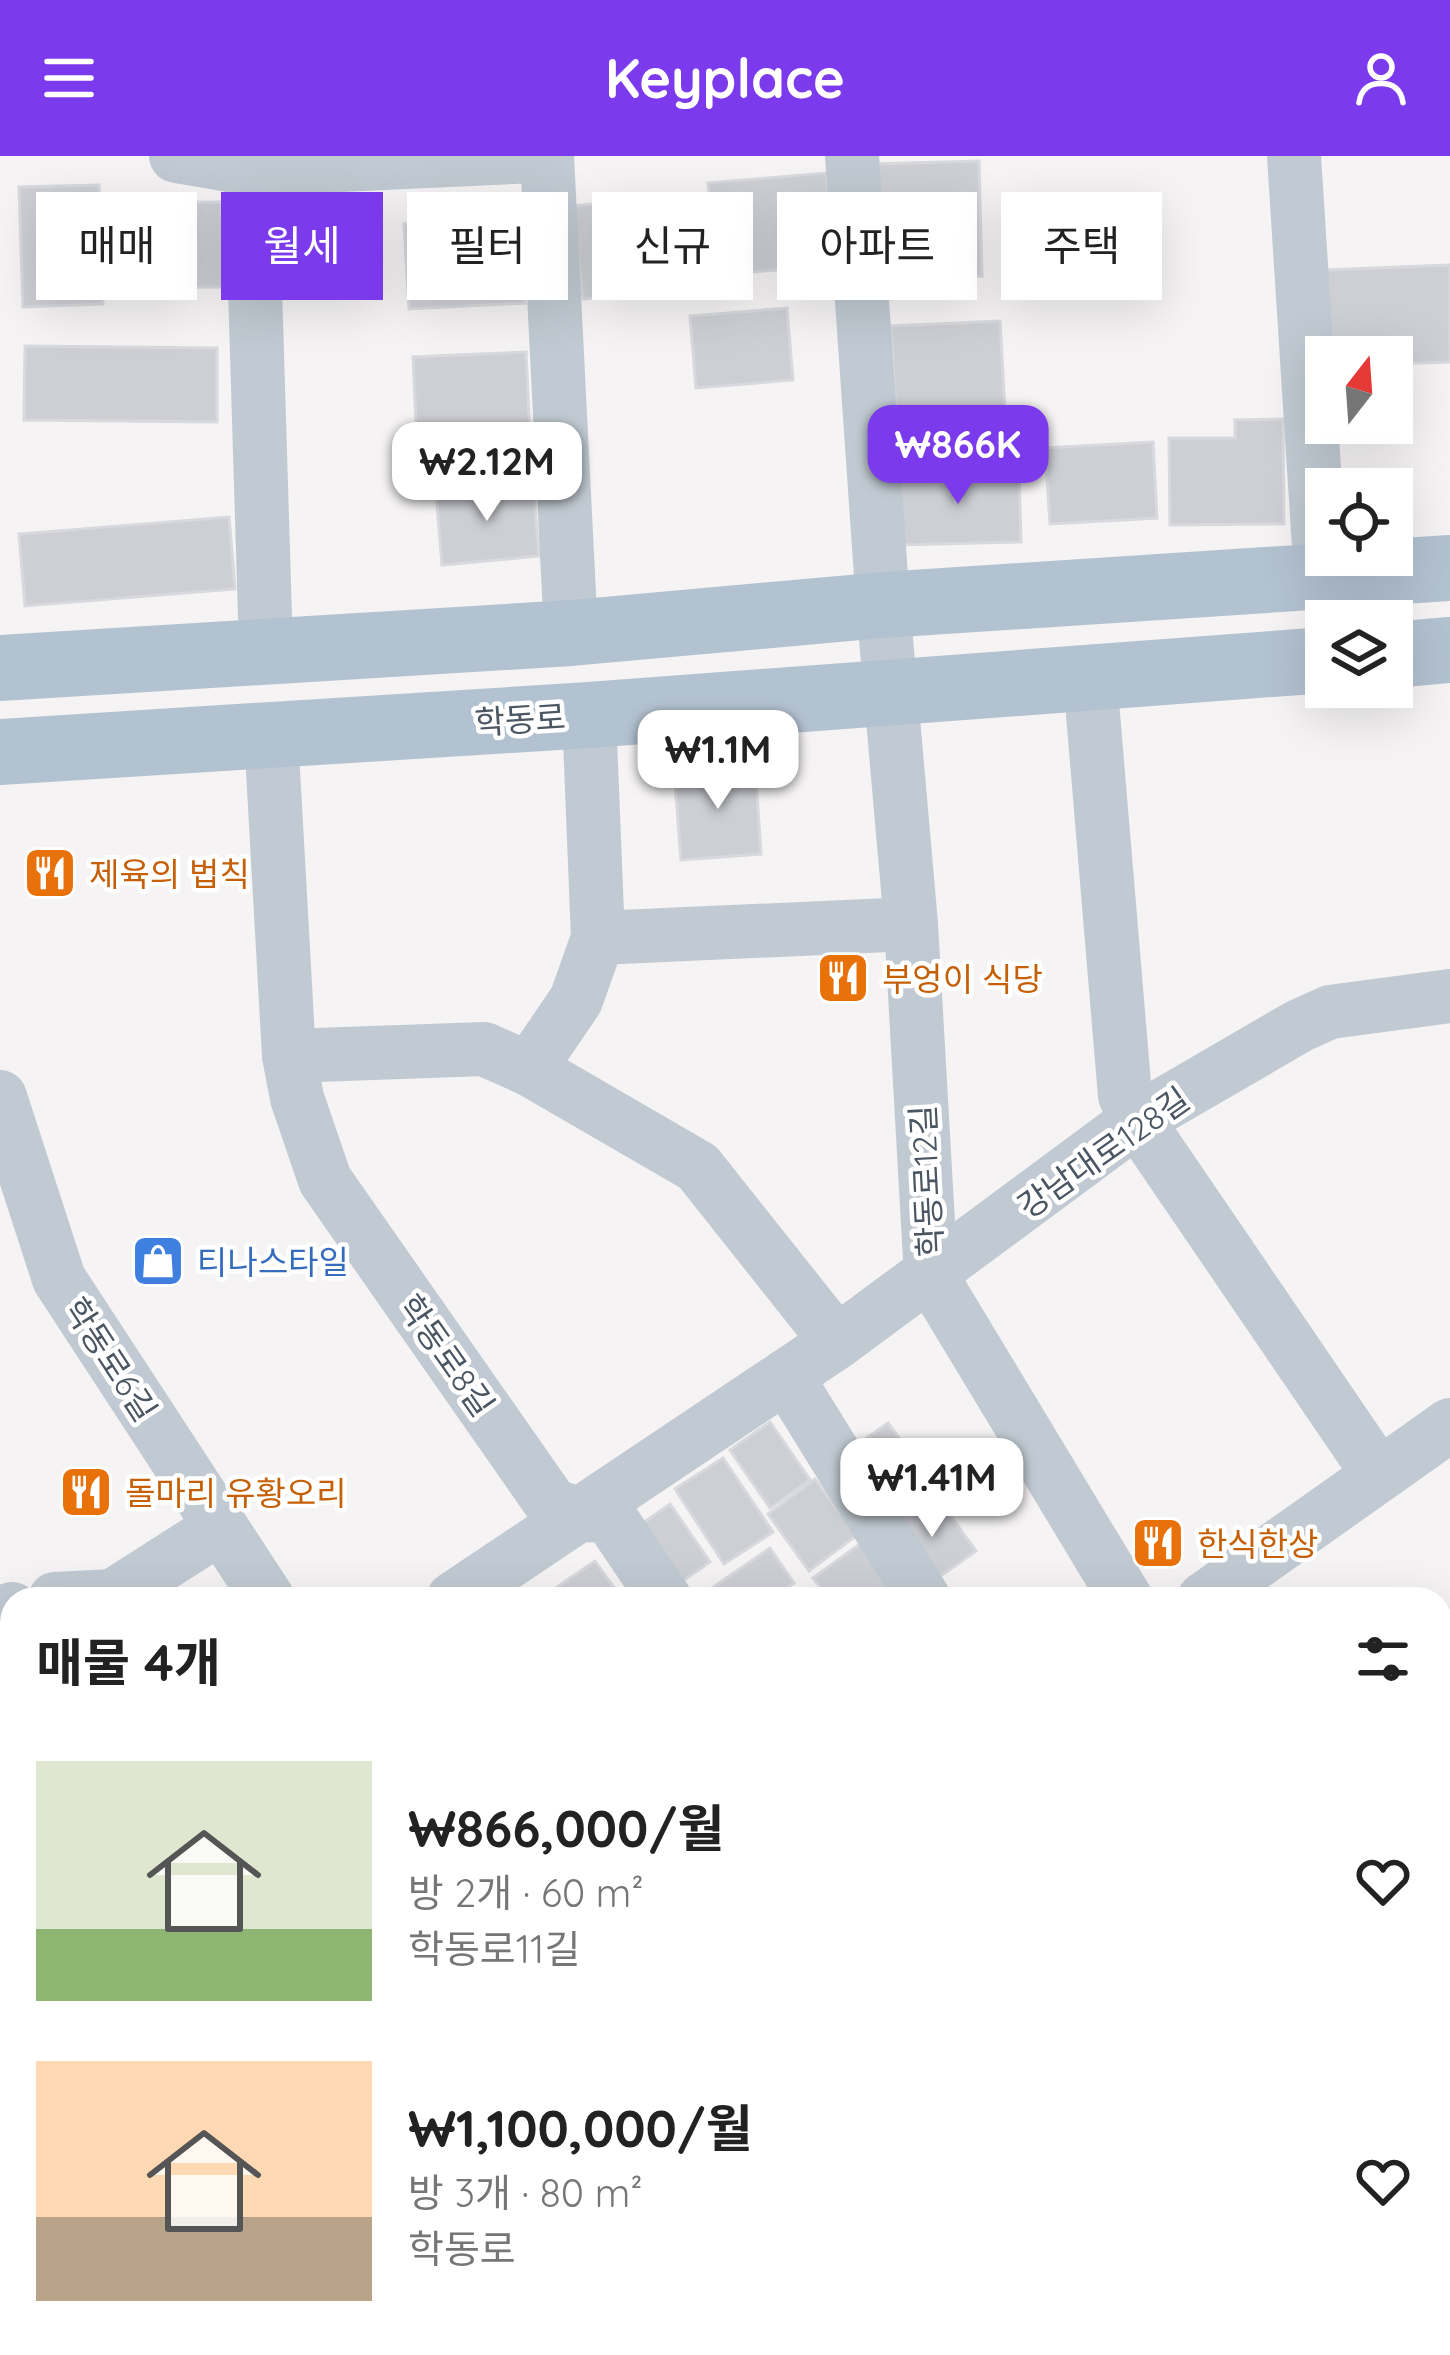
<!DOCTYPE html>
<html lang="ko">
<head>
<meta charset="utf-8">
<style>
	body { margin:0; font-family:Quicksand,"Noto Sans KR",sans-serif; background:#f2f2f2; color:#222; height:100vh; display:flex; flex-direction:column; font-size:45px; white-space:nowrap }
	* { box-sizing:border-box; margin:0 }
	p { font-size:39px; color:#767676 }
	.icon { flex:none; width:66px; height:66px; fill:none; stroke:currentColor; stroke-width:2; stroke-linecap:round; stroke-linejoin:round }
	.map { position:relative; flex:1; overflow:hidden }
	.panel { position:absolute; left:0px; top:1431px; width:1452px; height:768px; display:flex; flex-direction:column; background:#fff; border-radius:36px 36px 0 0; box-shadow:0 12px 48px #0002 }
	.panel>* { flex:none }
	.hud { position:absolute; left:36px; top:36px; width:1380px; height:108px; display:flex; gap:24px }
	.needle { width:78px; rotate:17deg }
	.tools { position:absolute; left:1305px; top:180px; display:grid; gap:24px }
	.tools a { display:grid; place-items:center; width:108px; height:108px; border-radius:0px; background:#fff; box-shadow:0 12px 48px #0002; font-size:60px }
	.price { position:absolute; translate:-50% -102px; padding:0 27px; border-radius:24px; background:#fff; color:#222; font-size:39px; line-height:78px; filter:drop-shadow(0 3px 6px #0008) }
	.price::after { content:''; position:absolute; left:50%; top:72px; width:36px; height:27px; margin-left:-18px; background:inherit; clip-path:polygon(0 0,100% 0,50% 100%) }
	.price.active { background:#7c3aed; color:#fff }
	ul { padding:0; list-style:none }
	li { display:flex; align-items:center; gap:36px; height:300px; padding:0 36px }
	li span { display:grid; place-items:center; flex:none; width:336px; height:240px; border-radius:0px; color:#555 }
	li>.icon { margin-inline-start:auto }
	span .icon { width:144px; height:144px; fill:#fffc; stroke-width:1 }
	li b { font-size:51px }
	h2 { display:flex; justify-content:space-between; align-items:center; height:144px; padding:0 36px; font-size:51px }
	.chip { padding:0 42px; border-radius:0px; background:#fff; box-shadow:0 12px 48px #0002; font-size:42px; line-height:108px }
	.chip.active { background:#7c3aed; color:#fff }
	header { display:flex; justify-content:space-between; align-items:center; height:156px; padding:0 36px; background:#7c3aed; color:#fff; font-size:54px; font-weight:700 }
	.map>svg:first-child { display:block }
	.green { fill:#c3f1d5 }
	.building { fill:#cdcfd5; stroke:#d7d9de; stroke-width:3 }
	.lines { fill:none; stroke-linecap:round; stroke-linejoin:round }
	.minor { stroke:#c1cad2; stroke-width:54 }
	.major { stroke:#b3c2d1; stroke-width:66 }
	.labels { text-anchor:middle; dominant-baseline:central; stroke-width:9; stroke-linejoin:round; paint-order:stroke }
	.street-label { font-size:33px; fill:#4a5661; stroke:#fff }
	.food-label { font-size:33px; fill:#c56008; stroke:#fff; text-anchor:start }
	.shop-label { font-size:33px; fill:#366cbe; stroke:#fff; text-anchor:start }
</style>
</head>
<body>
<header><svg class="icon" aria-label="menu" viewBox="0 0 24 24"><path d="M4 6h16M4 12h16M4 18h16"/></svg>Keyplace<svg class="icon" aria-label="person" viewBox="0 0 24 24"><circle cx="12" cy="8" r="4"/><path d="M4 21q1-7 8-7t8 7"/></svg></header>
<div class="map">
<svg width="1450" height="2199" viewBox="0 0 1450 2199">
	<rect width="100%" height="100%" fill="#f5f3f3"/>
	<path class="green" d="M1440 1522 1450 1535V1628L1440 1635Z"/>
	<g class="building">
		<path d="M979 5 982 120 878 123 874 8Z"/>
		<path d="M826 17 835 109 716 119 708 27Z"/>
		<path d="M99 29 103 148 23 151 19 31Z"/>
		<path d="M681 39 690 132 583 143 573 50Z"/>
		<path d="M222 46 223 131 133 132 131 47Z"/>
		<path d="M520 62 525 147 409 153 404 68Z"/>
		<path d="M1450 109V206L1392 208V201H1330L1326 114Z"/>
		<path d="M787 152 793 224 696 232 690 160Z"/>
		<path d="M1000 165 1006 273 897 279 891 170Z"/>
		<path d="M25 190 217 192V266L24 264Z"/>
		<path d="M526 196 530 282 417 288 413 201Z"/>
		<path d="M1283 263 1284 368 1170 369 1169 282H1235V264Z"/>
		<path d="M1153 286 1157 362 1050 368 1045 292Z"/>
		<path d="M1019 313 1021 386 897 389 895 317Z"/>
		<path d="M533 327 539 400 442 409 436 335Z"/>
		<path d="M229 361 235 433 25 450 19 378Z"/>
		<path d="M755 609 761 698 681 704 674 614Z"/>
		<path d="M770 1266 810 1324 770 1352 730 1294Z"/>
		<path d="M888 1267 929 1323 882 1357 841 1300Z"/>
		<path d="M723 1302 773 1376 724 1408 675 1333Z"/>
		<path d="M815 1323 856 1380 809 1415 768 1358Z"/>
		<path d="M935 1338 976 1395 928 1429 887 1372Z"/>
		<path d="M670 1348 710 1406 670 1434 630 1376Z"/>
		<path d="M861 1387 901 1443H829L813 1422Z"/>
		<path d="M770 1392 794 1427 770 1443H696Z"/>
		<path d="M595 1405 622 1443H550L547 1438Z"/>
		<path d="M1450 2065V2191L1438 2199H1427L1418 2187H1440V2071Z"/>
		<path d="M816 2187H886L866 2199H823Z"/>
	</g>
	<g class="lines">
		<g class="minor">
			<path d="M176 0 252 13 535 0"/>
			<path d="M251 0 266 494"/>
			<path d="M547 0 571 477"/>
			<path d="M852 0 883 449 911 768 931 1120 1126 1443"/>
			<path d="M1294 0 1321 422"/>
			<path d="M1090 522 1125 940 1137 964 1379 1319"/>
			<path d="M589 559 598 782"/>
			<path d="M271 579 289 900 297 942 325 1024 552 1349 581 1359 609 1360 665 1443"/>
			<path d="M289 900 484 893 529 913 698 1011 837 1186"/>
			<path d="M529 913 576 844 598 782 911 768"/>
			<path d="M0 941 59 1123 268 1443"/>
			<path d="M786 1220 924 1443"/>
			<path d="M55 1443 113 1440 221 1371"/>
			<path d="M453 1443 837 1186 1137 964 1299 870 1330 856 1450 840"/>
			<path d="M1204 1443 1450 1269"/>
			<path d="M0 1457 12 1453"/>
			<path d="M0 1556 12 1555"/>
			<path d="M1440 1654 1450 1647"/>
			<path d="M1440 1876 1450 1890"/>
			<path d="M0 1908H12"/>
			<path d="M1440 2015 1450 2008"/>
			<path d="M255 2187 256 2199"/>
			<path d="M475 2187 478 2199"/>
			<path d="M776 2187 785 2199"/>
			<path d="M1056 2187 1065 2199"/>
			<path d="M628 2199 646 2187"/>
			<path d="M1170 2199 1187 2187"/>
		</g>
		<g class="major">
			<path d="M1392 499 1450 494"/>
			<path d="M0 512 571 477 883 449 1450 412"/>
			<path d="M0 596 589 559 1326 504"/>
		</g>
	</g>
	<defs>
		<g id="restaurant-square" transform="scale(2.7)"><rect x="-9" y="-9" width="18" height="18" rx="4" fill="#e8710a" stroke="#fff"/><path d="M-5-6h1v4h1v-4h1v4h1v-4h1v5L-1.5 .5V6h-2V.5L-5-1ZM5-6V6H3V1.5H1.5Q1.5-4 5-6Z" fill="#fff"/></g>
		<g id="shop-square" transform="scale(2.7)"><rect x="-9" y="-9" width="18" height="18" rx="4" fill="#3f7fe0" stroke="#fff"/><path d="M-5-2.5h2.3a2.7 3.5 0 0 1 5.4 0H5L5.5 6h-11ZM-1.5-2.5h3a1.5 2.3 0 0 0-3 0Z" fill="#fff"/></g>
	</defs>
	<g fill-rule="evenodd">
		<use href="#restaurant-square" x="50" y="717"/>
		<use href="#restaurant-square" x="843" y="822"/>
		<use href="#shop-square" x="158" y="1105"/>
		<use href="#restaurant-square" x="86" y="1336"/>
		<use href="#restaurant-square" x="1158" y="1387"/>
	</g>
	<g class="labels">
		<g class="street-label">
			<text transform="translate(520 563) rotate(-4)">학동로</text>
			<text transform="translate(1103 996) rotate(-35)">강남대로128길</text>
			<text transform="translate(926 1025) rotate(-93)">학동로12길</text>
			<text transform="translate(447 1199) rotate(55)">학동로8길</text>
			<text transform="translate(111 1203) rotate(57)">학동로6길</text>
		</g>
		<g class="food-label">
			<text x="89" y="717">제육의 법칙</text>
			<text x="882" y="822">부엉이 식당</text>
			<text x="125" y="1336">돌마리 유황오리</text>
			<text x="1197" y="1387">한식한상</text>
		</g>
		<g class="shop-label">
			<text x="197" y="1105">티나스타일</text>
		</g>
	</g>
</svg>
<div class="tools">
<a><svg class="needle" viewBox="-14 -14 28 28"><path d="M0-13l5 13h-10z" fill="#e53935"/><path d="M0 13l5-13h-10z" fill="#767676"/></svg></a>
<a><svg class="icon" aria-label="locate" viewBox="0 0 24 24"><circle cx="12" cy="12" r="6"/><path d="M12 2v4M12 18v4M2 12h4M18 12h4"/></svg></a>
<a><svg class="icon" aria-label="layers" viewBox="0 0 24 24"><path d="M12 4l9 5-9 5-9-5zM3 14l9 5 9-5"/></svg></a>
</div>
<b class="price active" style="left:958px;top:351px">₩866K</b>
<b class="price" style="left:487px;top:368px">₩2.12M</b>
<b class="price" style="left:718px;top:656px">₩1.1M</b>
<b class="price" style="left:932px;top:1384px">₩1.41M</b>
<div class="hud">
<a class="chip">매매</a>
<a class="chip active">월세</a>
<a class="chip">필터</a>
<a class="chip">신규</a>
<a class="chip">아파트</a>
<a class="chip">주택</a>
</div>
<section class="panel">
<h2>매물 4개<svg class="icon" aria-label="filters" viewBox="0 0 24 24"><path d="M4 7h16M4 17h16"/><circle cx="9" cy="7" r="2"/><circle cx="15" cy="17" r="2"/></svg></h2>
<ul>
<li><span style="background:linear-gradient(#dfe7d0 70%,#8fb573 0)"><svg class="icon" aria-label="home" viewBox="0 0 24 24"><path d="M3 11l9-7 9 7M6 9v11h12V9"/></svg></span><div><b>₩866,000/월</b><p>방 2개 · 60 m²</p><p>학동로11길</p></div><svg class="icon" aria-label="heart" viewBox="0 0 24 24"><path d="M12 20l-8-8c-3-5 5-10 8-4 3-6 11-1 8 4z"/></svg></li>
<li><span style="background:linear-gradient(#ffd9b3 65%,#b9a48a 0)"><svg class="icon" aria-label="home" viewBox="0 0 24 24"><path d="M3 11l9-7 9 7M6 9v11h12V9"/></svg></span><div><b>₩1,100,000/월</b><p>방 3개 · 80 m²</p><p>학동로</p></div><svg class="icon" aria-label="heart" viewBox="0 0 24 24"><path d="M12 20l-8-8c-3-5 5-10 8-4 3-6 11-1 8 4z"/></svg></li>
</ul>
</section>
</div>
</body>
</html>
